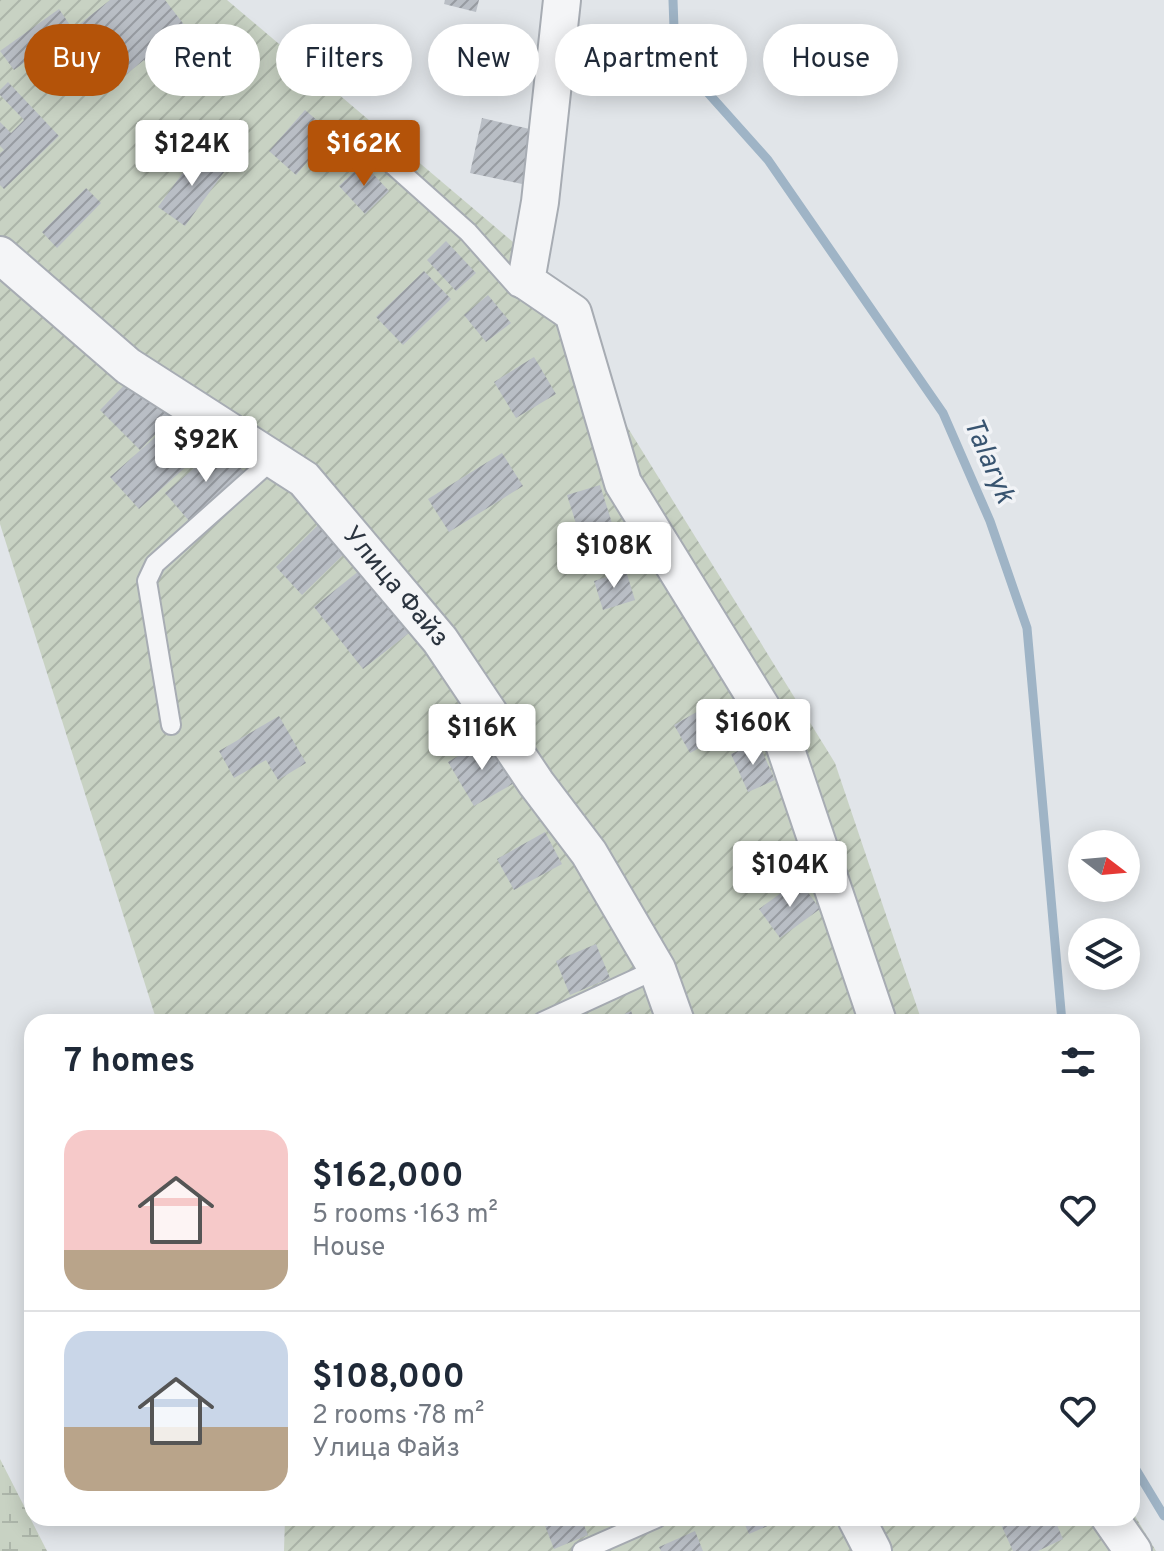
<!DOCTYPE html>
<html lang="en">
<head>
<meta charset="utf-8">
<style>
	body { margin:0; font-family:Overpass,sans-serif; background:#f6f6f7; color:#1f2937; height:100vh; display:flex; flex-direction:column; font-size:30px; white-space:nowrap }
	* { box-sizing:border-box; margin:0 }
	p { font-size:26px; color:#747a83 }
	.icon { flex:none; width:44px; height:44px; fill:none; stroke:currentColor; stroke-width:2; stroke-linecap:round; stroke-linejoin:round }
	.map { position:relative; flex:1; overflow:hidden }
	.side { position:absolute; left:24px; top:1014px; width:1116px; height:512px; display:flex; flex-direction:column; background:#fff; border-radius:24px; box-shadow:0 4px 20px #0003 }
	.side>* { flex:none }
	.hud { position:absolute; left:24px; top:24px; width:1116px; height:72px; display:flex; gap:16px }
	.needle { width:52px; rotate:106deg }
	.tools { position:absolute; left:1068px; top:830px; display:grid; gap:16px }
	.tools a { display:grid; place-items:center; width:72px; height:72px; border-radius:50%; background:#fff; box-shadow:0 4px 20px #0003; font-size:40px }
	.price { position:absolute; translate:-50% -68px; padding:0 18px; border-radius:8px; background:#fff; color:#222; font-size:26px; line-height:52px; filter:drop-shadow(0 2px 4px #0008) }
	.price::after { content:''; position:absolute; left:50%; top:48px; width:24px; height:18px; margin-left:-12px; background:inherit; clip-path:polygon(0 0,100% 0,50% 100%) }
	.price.selected { background:#b45309; color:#fff }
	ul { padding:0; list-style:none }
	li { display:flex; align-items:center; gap:24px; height:200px; padding:0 40px }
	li+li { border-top:2px solid #e0e1e3 }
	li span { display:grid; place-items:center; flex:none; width:224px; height:160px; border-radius:24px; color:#555 }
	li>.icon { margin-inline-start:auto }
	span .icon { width:96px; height:96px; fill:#fffc; stroke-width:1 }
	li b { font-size:34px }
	h2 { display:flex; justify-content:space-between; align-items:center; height:96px; padding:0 40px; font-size:34px }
	.tag { padding:0 28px; border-radius:36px; background:#fff; box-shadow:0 4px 20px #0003; font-size:28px; line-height:72px }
	.tag.selected { background:#b45309; color:#fff }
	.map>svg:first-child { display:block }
	.wetland { fill:url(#wetland-marsh) }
	.garden { fill:url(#garden-furrows) }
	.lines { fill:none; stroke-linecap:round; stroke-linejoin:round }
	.stream { stroke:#9fb4c6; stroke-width:9 }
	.building { fill:url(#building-hatch) }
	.lane-casing { stroke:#a7acb3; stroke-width:22 }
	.street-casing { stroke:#a7acb3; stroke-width:40 }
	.lane { stroke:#f4f5f7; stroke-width:18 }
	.street { stroke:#f4f5f7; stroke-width:36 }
	.labels { text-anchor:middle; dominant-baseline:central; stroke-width:7; stroke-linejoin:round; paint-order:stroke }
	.street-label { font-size:26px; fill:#2b343f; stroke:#f1f3f6 }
	.water-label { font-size:28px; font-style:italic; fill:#385470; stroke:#f1f3f6 }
</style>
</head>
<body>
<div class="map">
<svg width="1164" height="1551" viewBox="0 0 1164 1551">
	<defs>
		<pattern id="wetland-marsh" width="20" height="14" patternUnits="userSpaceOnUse" patternTransform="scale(2)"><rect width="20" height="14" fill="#c8d2c3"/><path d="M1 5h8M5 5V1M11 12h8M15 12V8" fill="none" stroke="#acb5a9"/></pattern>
		<pattern id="garden-furrows" width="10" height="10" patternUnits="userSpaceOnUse" patternTransform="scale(2)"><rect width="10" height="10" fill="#c8d2c3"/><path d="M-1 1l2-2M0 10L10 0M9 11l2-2" fill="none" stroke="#acb5a9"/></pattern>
		<pattern id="building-hatch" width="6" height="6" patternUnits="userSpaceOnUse" patternTransform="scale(2)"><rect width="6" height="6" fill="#b9bec5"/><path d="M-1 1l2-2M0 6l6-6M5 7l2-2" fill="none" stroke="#979ba1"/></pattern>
	</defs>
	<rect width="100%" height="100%" fill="#e1e5e9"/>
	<path class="wetland" d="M0 1459 47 1551H0Z"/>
	<g class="garden">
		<path d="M0 0H227L513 242 835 763 922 1022H157L0 524Z"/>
		<path d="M1132 1511 1156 1551H284L285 1518H1132Z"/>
	</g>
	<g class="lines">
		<g class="stream">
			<path d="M673 0 675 56 768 160 943 413 990 521 1027 628 1062 1022"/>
			<path d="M1132 1463 1164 1516"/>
		</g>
	</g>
	<g class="building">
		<path d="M110 0H165L209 57 168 90 144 60 118 81 76 27Z"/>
		<path d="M445 0H479L476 12 444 4Z"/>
		<path d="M59 9 72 28 14 70 0 51Z"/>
		<path d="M8 82 59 136 4 189 0 185V153L4 150 0 146V122L11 133 24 120 0 95V90Z"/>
		<path d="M305 110 332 133 296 175 269 151Z"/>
		<path d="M482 118 534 130 522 184 470 173Z"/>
		<path d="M200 149 227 168 185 226 158 207Z"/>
		<path d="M363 163 389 191 365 214 339 186Z"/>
		<path d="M86 188 101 203 57 248 42 232Z"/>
		<path d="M446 241 476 273 456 291 427 260Z"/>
		<path d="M424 271 451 299 403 345 376 317Z"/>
		<path d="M488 295 511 323 486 342 464 315Z"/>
		<path d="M534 357 556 394 516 418 494 382Z"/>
		<path d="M134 375 175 414 140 450 100 410Z"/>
		<path d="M170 424 198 456 139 509 110 477Z"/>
		<path d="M221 445 246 474 190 522 165 493Z"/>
		<path d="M502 453 523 486 449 532 428 499Z"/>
		<path d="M600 485 617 539 584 549 567 495Z"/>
		<path d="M320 523 347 551 302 595 276 567Z"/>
		<path d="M360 570 409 633 363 669 314 607Z"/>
		<path d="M626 571 635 600 603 610 594 581Z"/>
		<path d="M714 702 730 731 690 753 674 725Z"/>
		<path d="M279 716 306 763 278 780 266 760 234 778 219 751Z"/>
		<path d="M490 737 516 782 474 806 448 762Z"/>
		<path d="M758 742 775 780 748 792 731 754Z"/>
		<path d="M545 832 562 864 514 890 497 859Z"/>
		<path d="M799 880 820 909 780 938 759 909Z"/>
		<path d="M596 944 610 978 570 995 556 961Z"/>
		<path d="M631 1011 636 1022H606Z"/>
		<path d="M542 1518H581L588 1535 554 1549Z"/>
		<path d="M742 1518H786L749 1534Z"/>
		<path d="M998 1518H1054L1063 1539 1038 1551H1013Z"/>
		<path d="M695 1531 703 1551H661L659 1547Z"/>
	</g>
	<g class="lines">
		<g class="lane-casing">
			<g id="lane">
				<path d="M375 149 468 232 517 287 527 291"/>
				<path d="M171 725 147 581 155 564 273 459"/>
				<path d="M542 1022 657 969"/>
				<path d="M582 1551 657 1518"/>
			</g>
		</g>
		<g class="street-casing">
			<g id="street">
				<path d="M562 0 540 202 526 281 573 313 623 483 784 744 878 1022"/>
				<path id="s1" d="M0 255 128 366 304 479 440 640 536 783 589 853 657 969 676 1022"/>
				<path d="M856 1518 873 1551"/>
				<path d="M1110 1518 1133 1551"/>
			</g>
		</g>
		<use href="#lane" class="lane"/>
		<use href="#street" class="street"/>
	</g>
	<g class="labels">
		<g class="street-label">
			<text stroke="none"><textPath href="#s1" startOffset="520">Улица Файз</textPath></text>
		</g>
		<g class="water-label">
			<text transform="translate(988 461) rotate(67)">Talaryk</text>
		</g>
	</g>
</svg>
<div class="tools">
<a><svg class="needle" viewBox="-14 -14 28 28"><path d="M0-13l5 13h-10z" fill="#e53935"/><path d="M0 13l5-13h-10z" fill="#747a83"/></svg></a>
<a><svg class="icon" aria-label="layers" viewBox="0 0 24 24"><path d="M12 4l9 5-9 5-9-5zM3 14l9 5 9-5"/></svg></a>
</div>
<b class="price" style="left:192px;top:188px">$124K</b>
<b class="price selected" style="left:364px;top:188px">$162K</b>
<b class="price" style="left:206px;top:484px">$92K</b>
<b class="price" style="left:614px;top:590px">$108K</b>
<b class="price" style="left:753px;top:767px">$160K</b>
<b class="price" style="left:482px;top:772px">$116K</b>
<b class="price" style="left:790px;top:909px">$104K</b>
<div class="hud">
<a class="tag selected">Buy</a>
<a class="tag">Rent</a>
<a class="tag">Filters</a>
<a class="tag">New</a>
<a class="tag">Apartment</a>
<a class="tag">House</a>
</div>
<section class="side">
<h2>7 homes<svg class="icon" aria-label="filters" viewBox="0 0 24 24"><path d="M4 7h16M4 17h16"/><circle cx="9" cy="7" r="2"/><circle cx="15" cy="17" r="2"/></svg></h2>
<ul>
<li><span style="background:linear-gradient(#f6c9c9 75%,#b9a48a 0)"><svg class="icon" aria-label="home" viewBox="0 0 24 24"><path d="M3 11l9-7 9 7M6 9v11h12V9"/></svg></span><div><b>$162,000</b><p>5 rooms · 163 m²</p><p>House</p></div><svg class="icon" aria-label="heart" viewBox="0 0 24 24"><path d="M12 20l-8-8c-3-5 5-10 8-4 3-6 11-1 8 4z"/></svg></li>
<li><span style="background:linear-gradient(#c9d6e8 60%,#b9a48a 0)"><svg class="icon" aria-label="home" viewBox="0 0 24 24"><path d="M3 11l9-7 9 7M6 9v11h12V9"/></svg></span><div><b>$108,000</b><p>2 rooms · 78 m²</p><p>Улица Файз</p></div><svg class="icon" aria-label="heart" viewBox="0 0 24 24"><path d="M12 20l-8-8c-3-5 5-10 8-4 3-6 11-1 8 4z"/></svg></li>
</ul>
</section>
</div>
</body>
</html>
